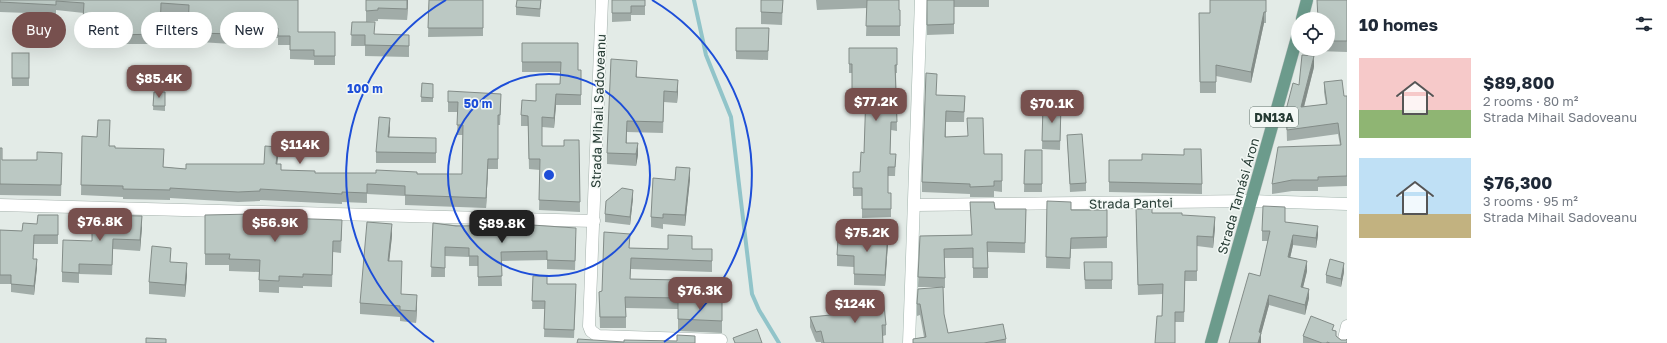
<!DOCTYPE html>
<html lang="en">
<head>
<meta charset="utf-8">
<style>
	body { margin:0; font-family:"Golos Text",sans-serif; background:#f2f2f3; color:#1f2937; height:100vh; display:flex; flex-direction:column; font-size:15px; white-space:nowrap }
	* { box-sizing:border-box; margin:0 }
	p { font-size:13px; color:#747a83 }
	.icon { flex:none; width:22px; height:22px; fill:none; stroke:currentColor; stroke-width:2; stroke-linecap:round; stroke-linejoin:round }
	.map { position:relative; flex:1; overflow:hidden }
	.sheet { display:flex; flex-direction:column; background:#fff; width:320px }
	.sheet>* { flex:none }
	.banner { position:absolute; left:12px; top:12px; width:380px; height:36px; display:flex; gap:8px }
	.buttons { position:absolute; left:1291px; top:12px; display:grid; gap:8px }
	.buttons a { display:grid; place-items:center; width:44px; height:44px; border-radius:50%; background:#fff; box-shadow:0 4px 16px #0002; font-size:20px }
	.price { position:absolute; translate:-50% -34px; padding:0 9px; border-radius:8px; background:#77504e; color:#fff; font-size:13px; line-height:26px; filter:drop-shadow(0 1px 2px #0008) }
	.price::after { content:''; position:absolute; left:50%; top:24px; width:12px; height:9px; margin-left:-6px; background:inherit; clip-path:polygon(0 0,100% 0,50% 100%) }
	.price.on { background:#222; color:#fff }
	ul { padding:0; list-style:none }
	li { display:flex; align-items:center; gap:12px; height:100px; padding:0 12px }
	li span { display:grid; place-items:center; flex:none; width:112px; height:80px; border-radius:0px; color:#555 }
	li>.icon { margin-inline-start:auto }
	span .icon { width:48px; height:48px; fill:#fffc; stroke-width:1 }
	li b { font-size:17px }
	h2 { display:flex; justify-content:space-between; align-items:center; height:48px; padding:0 12px; font-size:17px }
	.pill { padding:0 14px; border-radius:18px; background:#fff; box-shadow:0 4px 16px #0002; font-size:14px; line-height:36px }
	.pill.on { background:#77504e; color:#fff }
	main { display:flex; flex:1; min-height:0 }
	.map>svg:first-child { display:block }
	.lines { fill:none; stroke-linecap:round; stroke-linejoin:round }
	.stream { stroke:#91c4c9; stroke-width:4 }
	.street-casing { stroke:#a6b2ad; stroke-width:13 }
	.secondary-casing { stroke:#a3b5ae; stroke-width:13 }
	.primary-casing { stroke:#c2c8c6; stroke-width:13 }
	.street { stroke:#fff; stroke-width:12 }
	.secondary { stroke:#fff; stroke-width:12 }
	.primary { stroke:#6c9b8c; stroke-width:12 }
	.wall { fill:#a1aca8 }
	.shaded-wall { fill:#838c88 }
	.building { fill:#bbc8c3; stroke:#838c88 }
	.ring { fill:none; stroke:#1d4ed8; stroke-width:2 }
	.labels { text-anchor:middle; dominant-baseline:central; stroke-width:3; stroke-linejoin:round; paint-order:stroke }
	.shield { fill:#f3f8f5; stroke:#63736d; stroke-width:1 }
	.shield-label { font-size:12px; font-weight:bold; fill:#253a33 }
	.street-label { font-size:13px; fill:#253a33; stroke:#f3f8f5 }
	.centre { fill:#1d4ed8; stroke:#f3f8f5; stroke-width:2 }
	.ring-label { font-size:12px; text-anchor:middle; font-weight:bold; fill:#1d4ed8; stroke:#f3f8f5; stroke-width:3; stroke-linejoin:round; paint-order:stroke }
</style>
</head>
<body>
<main>
<div class="map">
<svg width="1347" height="343" viewBox="0 0 1347 343">
	<rect width="100%" height="100%" fill="#e3ebe7"/>
	<g class="lines">
		<path class="stream" d="M694 0 706 55 731 117 752 294 759 310 779 343"/>
		<g class="street-casing">
			<g id="street">
				<path d="M602 0 589 326 591 331 598 336 721 340"/>
				<path d="M0 205 594 221"/>
				<path d="M915 205 1251 201"/>
				<path d="M1343 343 1347 326"/>
			</g>
		</g>
		<g class="secondary-casing">
			<g id="secondary">
				<path d="M1251 201 1347 204"/>
				<path d="M909 343 921 0"/>
			</g>
		</g>
		<g class="primary-casing">
			<g id="primary">
				<path d="M1302 19 1307 0"/>
				<path d="M1211 343 1298 34"/>
			</g>
		</g>
		<use href="#street" class="street"/>
		<use href="#secondary" class="secondary"/>
		<use href="#primary" class="primary"/>
	</g>
	<g class="wall">
		<path d="M0 0H298V32H335V65H314V60L290 59V45H278V38L255 37V24H232L231 44 200 42V44H188L189 15 161 12 160 44H114V31L83 30 84 13 56 10V14L0 12Z"/>
		<path d="M366 0H408L407 20 378 19V21L366 22Z"/>
		<path d="M429 0H483V36L428 37Z"/>
		<path d="M541 0 540 17 516 15V7Z"/>
		<path d="M612 0H645V15H631V21L612 22Z"/>
		<path d="M783 0 782 25 761 24V12Z"/>
		<path d="M816 0H899V10H900V36H866L867 8 817 10Z"/>
		<path d="M927 0H989V7H954V34L927 35Z"/>
		<path d="M1210 0H1273H1266V23H1264L1251 83 1216 76V93H1200L1199 13H1210Z"/>
		<path d="M1347 0V52L1318 51V49H1328V19Z"/>
		<path d="M352 22 374 34 409 35V57L365 56V46H351Z"/>
		<path d="M736 28H769L768 60 736 59Z"/>
		<path d="M522 43 578 70H581V105H556L554 128 542 127V146H564L579 140 580 212 539 210 540 170 529 169 528 126H521V115L536 101 560 84V72H522Z"/>
		<path d="M849 48H897V73H896L897 131 891 130 890 154H896L895 176H888V193H891V217L862 218V196H853V172H860L864 153 866 99H852V73H849Z"/>
		<rect x="12" y="53" width="17" height="33"/>
		<path d="M1314 67 1304 107 1326 104 1324 92V82L1344 96H1347V186L1318 187V191H1292L1272 194V184L1340 145 1338 134 1287 141 1286 110 1299 85Z"/>
		<path d="M637 72V77L678 91 677 103 664 102 663 133 627 132V143L638 155 636 166 607 164V153Z"/>
		<path d="M422 83 433 84V102H421Z"/>
		<path d="M448 91 501 104 500 125H498V169H488L486 208 405 205V196L367 194V203L342 202V204L260 200V201L238 202 170 198V200L123 199V197L81 195 82 136 97 137 110 130 109 146 115 148 164 159 163 167 186 169 264 164 278 157 277 164 281 170 315 173 462 174 463 135H457L458 112H448Z"/>
		<path d="M154 92H165V111L153 110Z"/>
		<path d="M937 95 965 96 964 122H946V137L984 154H1002V192L994 191V197H970V194L922 192V182Z"/>
		<path d="M1043 106H1061L1060 150 1042 149Z"/>
		<path d="M390 129 389 137 436 138V163H376V152Z"/>
		<path d="M1067 135 1086 183V191L1070 192Z"/>
		<path d="M0 148 2 160 62 163 61 196 0 195Z"/>
		<path d="M1025 150H1042V192H1024Z"/>
		<path d="M1109 160H1142L1202 184V194L1109 192Z"/>
		<path d="M690 179 685 226 663 224V229L651 227V217L675 180Z"/>
		<path d="M633 198 630 225 605 222V214Z"/>
		<path d="M1047 201 1071 210H1107V248L1071 249 1070 269 1046 268Z"/>
		<path d="M970 202 995 209H1026L1025 253 988 252V278H973V258H945V288H943L944 314 948 333 1006 339V343H913V339L924 337 920 315 917 316V304L938 287H918L920 236 972 235Z"/>
		<path d="M1152 213 1215 228 1213 248 1197 246V281H1185L1184 322H1175L1162 316 1163 294 1138 295 1136 219Z"/>
		<path d="M58 215V244H34L33 259 37 267 34 295 11 292V284H0V230L22 231 37 224Z"/>
		<path d="M205 215 254 217 342 231 341 253 333 252 332 287 303 286V288L279 287V293L259 292V272L229 271V265H205Z"/>
		<path d="M1285 222 1318 235 1316 248 1293 245 1290 258 1307 271 1303 287 1309 298 1305 315 1269 305 1261 333V343H1229L1260 276 1268 241H1262V231Z"/>
		<path d="M433 223 576 237 575 270 547 269V260L501 261 502 286H478V266H469V257L445 256V277H431Z"/>
		<path d="M142 227 140 251 113 249 112 275 79 274V283L62 282V272L92 241Z"/>
		<path d="M392 236 389 261 401 294 417 306 416 323 400 321V317L360 314V303Z"/>
		<path d="M888 243 885 286 854 285V267L837 266V255Z"/>
		<path d="M630 248 668 249H712V272L631 269 630 279 679 280V301L722 302V333L678 331V309L626 308V328H600L599 292 602 291Z"/>
		<path d="M171 262 187 275 185 297 149 294V282Z"/>
		<path d="M1084 262H1112V289H1085Z"/>
		<path d="M1344 272 1341 287 1326 283V275Z"/>
		<path d="M533 276 547 284 576 292 574 338 544 337 545 309H532Z"/>
		<path d="M860 296 886 325V335L883 336V343H821V342H816L810 327V317L861 312Z"/>
		<path d="M1334 331 1336 336 1341 340 1347 343H1303V336Z"/>
	</g>
	<g class="shaded-wall">
		<path d="M407 0H408L407 20Z"/>
		<path d="M1264 12V23L1251 83V72Z"/>
		<path d="M1314 56V67L1301 118V107Z"/>
		<path d="M678 80V91L677 103V92Z"/>
		<path d="M556 94V105L554 128V118Z"/>
		<path d="M390 118V129L388 147V137Z"/>
		<path d="M638 143V155L636 166V154Z"/>
		<path d="M278 147V157L276 174V164Z"/>
		<path d="M488 159V169L486 208V198Z"/>
		<path d="M690 168V179L685 226V215Z"/>
		<path d="M633 190V198L630 225V217Z"/>
		<path d="M142 216V227L140 251V240Z"/>
		<path d="M1215 217V228L1213 248V237Z"/>
		<path d="M392 224V236L388 272V261Z"/>
		<path d="M1318 226V235L1316 248V238Z"/>
		<path d="M888 232V243L885 286V275Z"/>
		<path d="M1293 235V245L1288 267V257Z"/>
		<path d="M37 259V267L34 295V286Z"/>
		<path d="M1307 261V271L1301 296V287Z"/>
		<path d="M187 263V275L185 297V285Z"/>
		<path d="M1344 263V272L1341 287V279Z"/>
		<path d="M1309 289V298L1305 315V305Z"/>
		<path d="M417 295V306L416 323V311Z"/>
		<path d="M1269 295V305L1259 342V332Z"/>
		<path d="M1261 333V343H1258Z"/>
	</g>
	<g class="building">
		<path d="M0 0H298V32H335V56H314V50H290V36H278V28H255V15L232 14 231 34 200 33V35L188 34 189 5 161 3 160 34 114 35V22L83 20 84 3 56 1V5L0 2Z"/>
		<path d="M366 0H407V9L378 8V10L366 11Z"/>
		<path d="M429 0H483V28H428Z"/>
		<path d="M517 0H541L540 9 516 7Z"/>
		<path d="M612 0H645V6H631V13H612Z"/>
		<path d="M761 0H783L782 13 761 12Z"/>
		<path d="M867 0H899V10H900V26H866Z"/>
		<path d="M927 0H954V24L927 25Z"/>
		<path d="M1210 0H1266V12H1264L1251 72 1216 65V82H1200L1199 13H1210Z"/>
		<path d="M1317 0H1347V41H1328V19H1318Z"/>
		<path d="M352 22H375L374 34 409 35V46L365 45V35H351Z"/>
		<path d="M736 28H769L768 51H736Z"/>
		<path d="M522 43H578V70H581V95L556 94 554 118 542 117V146H564V140H579L580 202 539 200 540 159H529L528 116 521 115 522 100 536 101V84H560L561 62H522Z"/>
		<path d="M849 48H897V65H895L897 122H891L890 154H896L895 167H888V193H891V209H862V188H853V172H860L861 152 864 153 866 91H852V64H849Z"/>
		<rect x="12" y="53" width="17" height="25"/>
		<path d="M1302 55 1314 56 1301 107 1327 104 1324 82 1342 80 1344 96H1347V176L1318 177V180H1292L1272 184 1278 147 1341 145 1338 123 1287 130 1286 110 1293 83 1299 85Z"/>
		<path d="M611 59 637 61 636 77 678 80 677 92 664 91 663 122 627 121 626 143H638L636 154 607 153Z"/>
		<path d="M926 73 937 74 936 95 965 96 964 112 946 111 945 137 968 136 967 118H983L984 154H1002V181H994V186L970 187V184L922 182Z"/>
		<path d="M422 83 433 84V98L421 97Z"/>
		<path d="M448 91 501 94 500 115H498V159H488L486 198 405 195V186L367 184V193L342 192V194L260 189V191L238 192 170 188V190L123 189V186L81 185 82 136 97 137 98 120H110L109 146H115V148L164 149 163 167 186 169V164H264L265 146 278 147 276 164H281V170L315 171V173H376V170L417 172V174H462L463 125H457L458 102H448Z"/>
		<path d="M154 92H165V106H153Z"/>
		<path d="M1043 106H1061L1060 141H1042Z"/>
		<path d="M379 117 390 118 388 137 436 138V153L376 152Z"/>
		<path d="M1082 134 1086 183 1070 184 1067 135Z"/>
		<path d="M0 148H2V160H37V152L62 153 61 185 0 184Z"/>
		<path d="M1184 149H1201L1202 184 1109 182V160H1142V154L1184 155Z"/>
		<path d="M1025 150H1042V184H1024Z"/>
		<path d="M676 167 690 168 685 215 663 214V218L651 217 653 178 675 180Z"/>
		<path d="M622 188 633 190 630 217 605 214 606 201Z"/>
		<path d="M1047 201 1071 202V210H1107V237L1071 238 1070 258 1046 257Z"/>
		<path d="M970 202H994L995 209H1026L1025 243 987 242 988 268H973V248L944 249 945 278 918 277 920 236 972 235Z"/>
		<path d="M1263 206 1285 207V222L1318 226 1316 238 1293 235 1288 257 1307 261 1301 287 1309 289 1305 305 1269 295 1259 332 1261 333 1258 343H1229L1249 273 1260 276 1270 231H1262Z"/>
		<path d="M1136 209H1152V213H1182V215L1215 217 1213 237 1197 236V271H1185L1184 312H1175V343H1155L1157 316H1162L1163 284 1138 285Z"/>
		<path d="M255 214 254 217 342 220 341 241H333L332 275 303 274V277L279 276V281L259 280 260 260 229 259 230 254H205V215Z"/>
		<path d="M38 215H58V235H34L33 259H37L34 286 11 284V275H0V230L22 231 23 223 37 224Z"/>
		<path d="M92 215 142 216 140 240 113 239 112 265 79 264V273L62 272 63 240 92 241Z"/>
		<path d="M367 222 392 224 388 261H402L401 294 417 295 416 311 400 310V306L360 303Z"/>
		<path d="M433 223 456 226 532 225 576 228 575 261 547 260V251L501 252 502 276 478 277V256H469V248L445 247V268L431 267Z"/>
		<path d="M872 231 888 232 885 275 854 274V256L837 255 838 239 872 240Z"/>
		<path d="M604 232 630 234 629 248 668 249V235L692 236V249H712V261L631 258 630 279 679 280 678 298 625 297 626 317H600L599 292 602 291Z"/>
		<path d="M152 246 171 248 170 262 187 263 185 285 149 282Z"/>
		<path d="M1330 259 1344 263 1341 279 1326 275Z"/>
		<path d="M1084 262H1112V280H1085Z"/>
		<path d="M533 276H547V284H576L574 330 544 329 545 301H532Z"/>
		<path d="M943 287 944 314 948 333 1003 324 1006 339 984 343H913V339L926 337 920 304H917L918 289Z"/>
		<path d="M883 294 886 325H882L883 343H824L821 331 816 332 810 317 862 312 860 296Z"/>
		<path d="M678 301 722 302V321L678 319Z"/>
		<path d="M1311 316 1334 325 1332 330 1336 331V336L1341 340H1346L1347 339V343H1330L1327 342V343H1322L1303 336Z"/>
		<path d="M757 329 762 343H735L733 338Z"/>
		<path d="M677 335 695 336V343H577L578 339 624 342V340L677 341Z"/>
		<path d="M146 338 166 339V343H146Z"/>
	</g>
	<g class="ring">
		<circle cx="549" cy="175" r="101"/>
		<path d="M434 342A203 203 0 0 1 446 0M652 0A203 203 0 0 1 664 342"/>
	</g>
	<g class="labels">
		<rect class="shield" x="1250" y="107" width="48" height="20" rx="3"/>
		<g class="shield-label">
			<text x="1274" y="117">DN13A</text>
		</g>
		<g class="street-label">
			<text transform="translate(598 111) rotate(-88)">Strada Mihail Sadoveanu</text>
			<text transform="translate(1238 196) rotate(-74)">Strada Tamási Áron</text>
			<text transform="translate(1131 203) rotate(-1)">Strada Pantei</text>
		</g>
	</g>
	<circle cx="549" cy="175" r="6" class="centre"/>
	<g class="ring-label">
		<text x="365" y="93">100 m</text>
		<text x="478" y="108">50 m</text>
	</g>
</svg>
<div class="buttons">
<a><svg class="icon" aria-label="locate" viewBox="0 0 24 24"><circle cx="12" cy="12" r="6"/><path d="M12 2v4M12 18v4M2 12h4M18 12h4"/></svg></a>
</div>
<b class="price" style="left:159px;top:99px">$85.4K</b>
<b class="price" style="left:876px;top:122px">$77.2K</b>
<b class="price" style="left:1052px;top:124px">$70.1K</b>
<b class="price" style="left:300px;top:165px">$114K</b>
<b class="price" style="left:100px;top:242px">$76.8K</b>
<b class="price" style="left:275px;top:243px">$56.9K</b>
<b class="price on" style="left:502px;top:244px">$89.8K</b>
<b class="price" style="left:867px;top:253px">$75.2K</b>
<b class="price" style="left:700px;top:311px">$76.3K</b>
<b class="price" style="left:855px;top:324px">$124K</b>
<div class="banner">
<a class="pill on">Buy</a>
<a class="pill">Rent</a>
<a class="pill">Filters</a>
<a class="pill">New</a>
</div>
</div>
<section class="sheet">
<h2>10 homes<svg class="icon" aria-label="filters" viewBox="0 0 24 24"><path d="M4 7h16M4 17h16"/><circle cx="9" cy="7" r="2"/><circle cx="15" cy="17" r="2"/></svg></h2>
<ul>
<li><span style="background:linear-gradient(#f6c9c9 65%,#8fb573 0)"><svg class="icon" aria-label="home" viewBox="0 0 24 24"><path d="M3 11l9-7 9 7M6 9v11h12V9"/></svg></span><div><b>$89,800</b><p>2 rooms · 80 m²</p><p>Strada Mihail Sadoveanu</p></div></li>
<li><span style="background:linear-gradient(#bfe0f5 70%,#c2b280 0)"><svg class="icon" aria-label="home" viewBox="0 0 24 24"><path d="M3 11l9-7 9 7M6 9v11h12V9"/></svg></span><div><b>$76,300</b><p>3 rooms · 95 m²</p><p>Strada Mihail Sadoveanu</p></div></li>
</ul>
</section>
</main>
</body>
</html>
